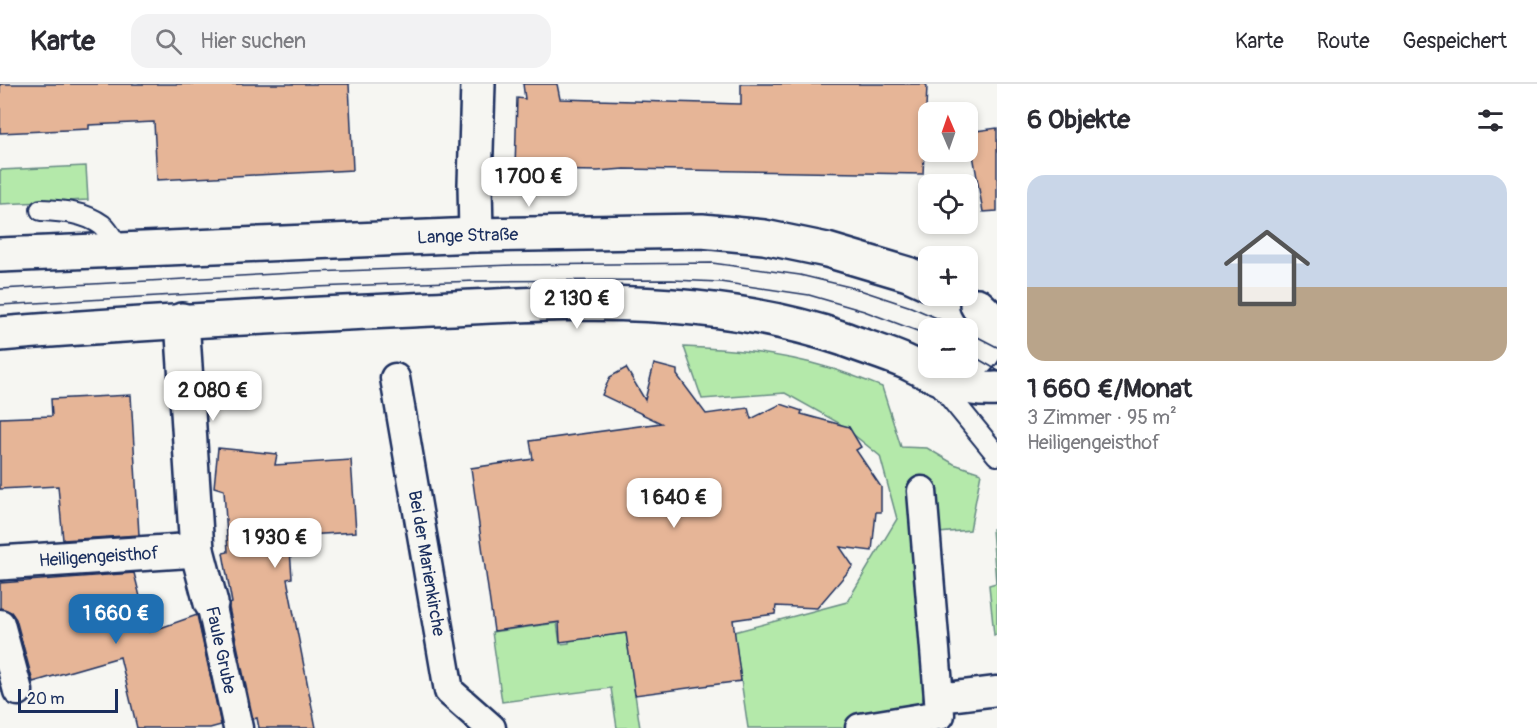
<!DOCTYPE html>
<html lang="de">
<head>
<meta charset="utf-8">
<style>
	body { margin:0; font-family:Pangolin,sans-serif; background:#f2f2f3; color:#2b2b33; height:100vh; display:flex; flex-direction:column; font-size:22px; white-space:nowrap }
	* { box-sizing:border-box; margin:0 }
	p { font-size:20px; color:#7c7c81 }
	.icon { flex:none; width:33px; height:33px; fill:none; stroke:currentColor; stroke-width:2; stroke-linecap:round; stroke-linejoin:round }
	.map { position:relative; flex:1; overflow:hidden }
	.sheet { display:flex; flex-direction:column; background:#fff; width:540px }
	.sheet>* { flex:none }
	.needle { width:39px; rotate:358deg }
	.controls { position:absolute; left:918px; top:18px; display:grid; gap:12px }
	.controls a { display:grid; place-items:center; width:60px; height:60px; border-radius:12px; background:#fff; box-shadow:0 3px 9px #0003; font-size:30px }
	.scale { position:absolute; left:18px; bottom:15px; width:100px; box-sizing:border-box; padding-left:6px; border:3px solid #1b2f5e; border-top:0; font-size:16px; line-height:21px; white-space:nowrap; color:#1b2f5e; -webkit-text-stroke:4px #f6f6f2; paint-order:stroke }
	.price { position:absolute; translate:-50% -51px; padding:0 14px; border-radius:12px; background:#fff; color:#222; font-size:20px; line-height:39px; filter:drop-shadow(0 2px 3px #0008) }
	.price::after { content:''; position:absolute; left:50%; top:36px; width:18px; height:14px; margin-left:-9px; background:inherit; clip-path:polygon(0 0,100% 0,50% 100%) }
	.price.current { background:#1f6fb2; color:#fff }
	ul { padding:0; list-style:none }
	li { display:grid; align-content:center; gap:12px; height:318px; padding:0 30px }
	li span { display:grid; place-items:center; height:186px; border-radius:18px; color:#555 }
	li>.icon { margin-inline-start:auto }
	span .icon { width:108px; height:108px; fill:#fffc; stroke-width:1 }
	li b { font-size:26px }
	h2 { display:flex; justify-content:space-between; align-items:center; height:72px; padding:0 30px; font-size:26px }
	header { display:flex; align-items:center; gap:36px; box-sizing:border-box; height:84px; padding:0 30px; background:#fff; border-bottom:2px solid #e1e1e2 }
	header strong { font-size:28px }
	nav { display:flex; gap:33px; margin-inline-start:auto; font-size:21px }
	.search { width:420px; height:54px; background:#f2f2f3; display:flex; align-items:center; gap:15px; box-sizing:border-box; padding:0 21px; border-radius:18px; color:#7c7c81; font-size:22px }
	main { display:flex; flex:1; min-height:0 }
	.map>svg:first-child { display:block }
	.green { fill:#b4e9aa; stroke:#688c84; stroke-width:1.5 }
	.building { fill:#e6b597; stroke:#1b2f5e; stroke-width:1.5 }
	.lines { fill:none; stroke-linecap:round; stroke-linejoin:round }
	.service-casing { stroke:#1b2f5e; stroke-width:24 }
	.pedestrian-casing { stroke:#1b2f5e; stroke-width:33 }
	.minor-casing { stroke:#1b2f5e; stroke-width:38 }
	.service { stroke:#f6f6f2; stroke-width:20 }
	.pedestrian { stroke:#f6f6f2; stroke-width:28 }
	.minor { stroke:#f6f6f2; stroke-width:33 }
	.tram { stroke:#1b2f5e; stroke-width:1.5 }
	.labels { text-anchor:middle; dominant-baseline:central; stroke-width:4.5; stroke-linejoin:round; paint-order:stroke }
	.street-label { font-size:18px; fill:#1b2f5e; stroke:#f6f6f2 }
</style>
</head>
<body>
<header>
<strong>Karte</strong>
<div class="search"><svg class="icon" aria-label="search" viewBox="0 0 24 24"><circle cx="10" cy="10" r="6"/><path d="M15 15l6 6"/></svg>Hier suchen</div>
<nav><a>Karte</a><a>Route</a><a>Gespeichert</a></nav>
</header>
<main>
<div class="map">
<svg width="997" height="644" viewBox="0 0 997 644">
	<rect width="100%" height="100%" fill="#f6f6f2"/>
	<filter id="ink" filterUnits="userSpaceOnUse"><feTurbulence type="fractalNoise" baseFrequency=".0167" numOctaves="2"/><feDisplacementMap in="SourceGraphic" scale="12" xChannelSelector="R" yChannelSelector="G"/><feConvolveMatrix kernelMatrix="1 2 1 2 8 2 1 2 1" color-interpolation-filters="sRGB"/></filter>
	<g filter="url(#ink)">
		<g class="green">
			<path d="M86 82 88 116 0 120V86Z"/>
			<path d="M684 263C732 265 779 269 826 283 845 288 864 296 882 303L901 363 927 364 954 380 981 389 970 446 939 449V614L923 615 925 633 860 644H748L734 548 847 518 897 435 880 372 839 339 785 309 702 315Z"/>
			<path d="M992 445H997V550L994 551 989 501 996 499Z"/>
			<path d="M557 539 560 560 569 559V557L626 549 640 644H617L611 604 502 618 492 548Z"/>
		</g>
		<g class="building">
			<path d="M0 0H349L353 86 157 96 154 38 89 41V45L0 49Z"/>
			<path d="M523 0H557L560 15 741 20V0H925L927 2 923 90 624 85 598 87 536 86V84H515L517 14 525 15Z"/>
			<path d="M997 44V127L983 128 969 48Z"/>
			<path d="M654 280 677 286V291L706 330 748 324 751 335 781 320 802 327 801 330 849 343 861 363 856 366 881 403V428H876L872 467 840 463 853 482 817 524 776 522 775 530 733 536 741 597 635 611 626 549 560 558 559 538 494 547 471 384 533 375 530 357 661 339 602 311 610 293 626 284 645 316Z"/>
			<path d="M131 311 139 451 63 456 58 402 0 405V334L52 332 51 315Z"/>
			<path d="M218 364 277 370 275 381 351 376 356 448 289 452 292 494 287 495 316 644H259L257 634 253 635 229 524V520L232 519 223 469 228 468 224 406 214 403Z"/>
			<path d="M134 489 149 548 197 531 221 641 210 644H137L120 573 33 598 16 535 11 528 0 524V499Z"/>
		</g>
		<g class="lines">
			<g class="service-casing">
				<g id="service">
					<path d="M41 126C62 127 84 128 102 141 109 147 114 157 119 165"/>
					<path d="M936 296 997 371"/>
				</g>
			</g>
			<g class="pedestrian-casing">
				<g id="pedestrian">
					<path id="s1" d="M395 294 449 607 491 644"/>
					<path d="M922 407 939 614"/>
					<path id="s2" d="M211 519 238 644"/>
					<path d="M0 540 18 607"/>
					<path d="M860 644 940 631 939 614 997 607"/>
				</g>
			</g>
			<g class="minor-casing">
				<g id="minor">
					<path d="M476 151 475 100 478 0"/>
					<path id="s3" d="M0 171 476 151 702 147 764 153 827 166 908 190 928 199"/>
					<path d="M182 236 197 466 211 519"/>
					<path d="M0 250C137 239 274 232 411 226 505 222 601 214 695 224 745 229 797 239 844 255 864 263 886 269 906 278 935 292 963 308 997 305"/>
					<path d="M968 281C983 276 997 250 990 235 987 229 981 225 977 221"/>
					<path id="s4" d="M0 479 197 466"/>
				</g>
			</g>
			<use href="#service" class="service"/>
			<use href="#pedestrian" class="pedestrian"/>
			<use href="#minor" class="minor"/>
			<g class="tram">
				<path d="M0 205 313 188 513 181 712 179 800 191 854 204 911 223 960 244"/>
				<path d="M0 221 315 203 476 197 672 196 720 198 809 211 864 227 928 251"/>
				<path d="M968 248 997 263"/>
				<path d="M968 269 997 286"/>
			</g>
		</g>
	</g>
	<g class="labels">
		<g class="street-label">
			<text stroke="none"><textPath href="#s3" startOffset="468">Lange Straße</textPath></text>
			<text stroke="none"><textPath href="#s4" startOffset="99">Heiligengeisthof</textPath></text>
			<text stroke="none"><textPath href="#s1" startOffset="188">Bei der Marienkirche</textPath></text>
			<text stroke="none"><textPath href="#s2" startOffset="48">Faule Grube</textPath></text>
		</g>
	</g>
</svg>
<div class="controls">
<a><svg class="needle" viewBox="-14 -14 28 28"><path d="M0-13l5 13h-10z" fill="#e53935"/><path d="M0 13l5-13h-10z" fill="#7c7c81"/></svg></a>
<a><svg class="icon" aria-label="locate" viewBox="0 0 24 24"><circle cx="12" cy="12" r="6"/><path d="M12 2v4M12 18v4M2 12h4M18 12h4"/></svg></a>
<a>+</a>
<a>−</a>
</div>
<div class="scale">20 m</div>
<b class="price" style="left:529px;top:124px">1 700 €</b>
<b class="price" style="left:577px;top:246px">2 130 €</b>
<b class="price" style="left:213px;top:338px">2 080 €</b>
<b class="price" style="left:674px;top:445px">1 640 €</b>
<b class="price" style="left:275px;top:485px">1 930 €</b>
<b class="price current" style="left:116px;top:561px">1 660 €</b>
</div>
<section class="sheet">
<h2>6 Objekte<svg class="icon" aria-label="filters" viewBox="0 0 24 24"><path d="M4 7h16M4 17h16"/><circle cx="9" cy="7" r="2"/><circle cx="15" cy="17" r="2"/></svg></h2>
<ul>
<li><span style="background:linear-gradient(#c9d6e8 60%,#b9a48a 0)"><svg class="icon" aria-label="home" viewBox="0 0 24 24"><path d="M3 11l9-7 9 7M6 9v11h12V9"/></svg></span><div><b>1 660 €/Monat</b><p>3 Zimmer · 95 m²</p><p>Heiligengeisthof</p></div></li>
</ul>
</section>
</main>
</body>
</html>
